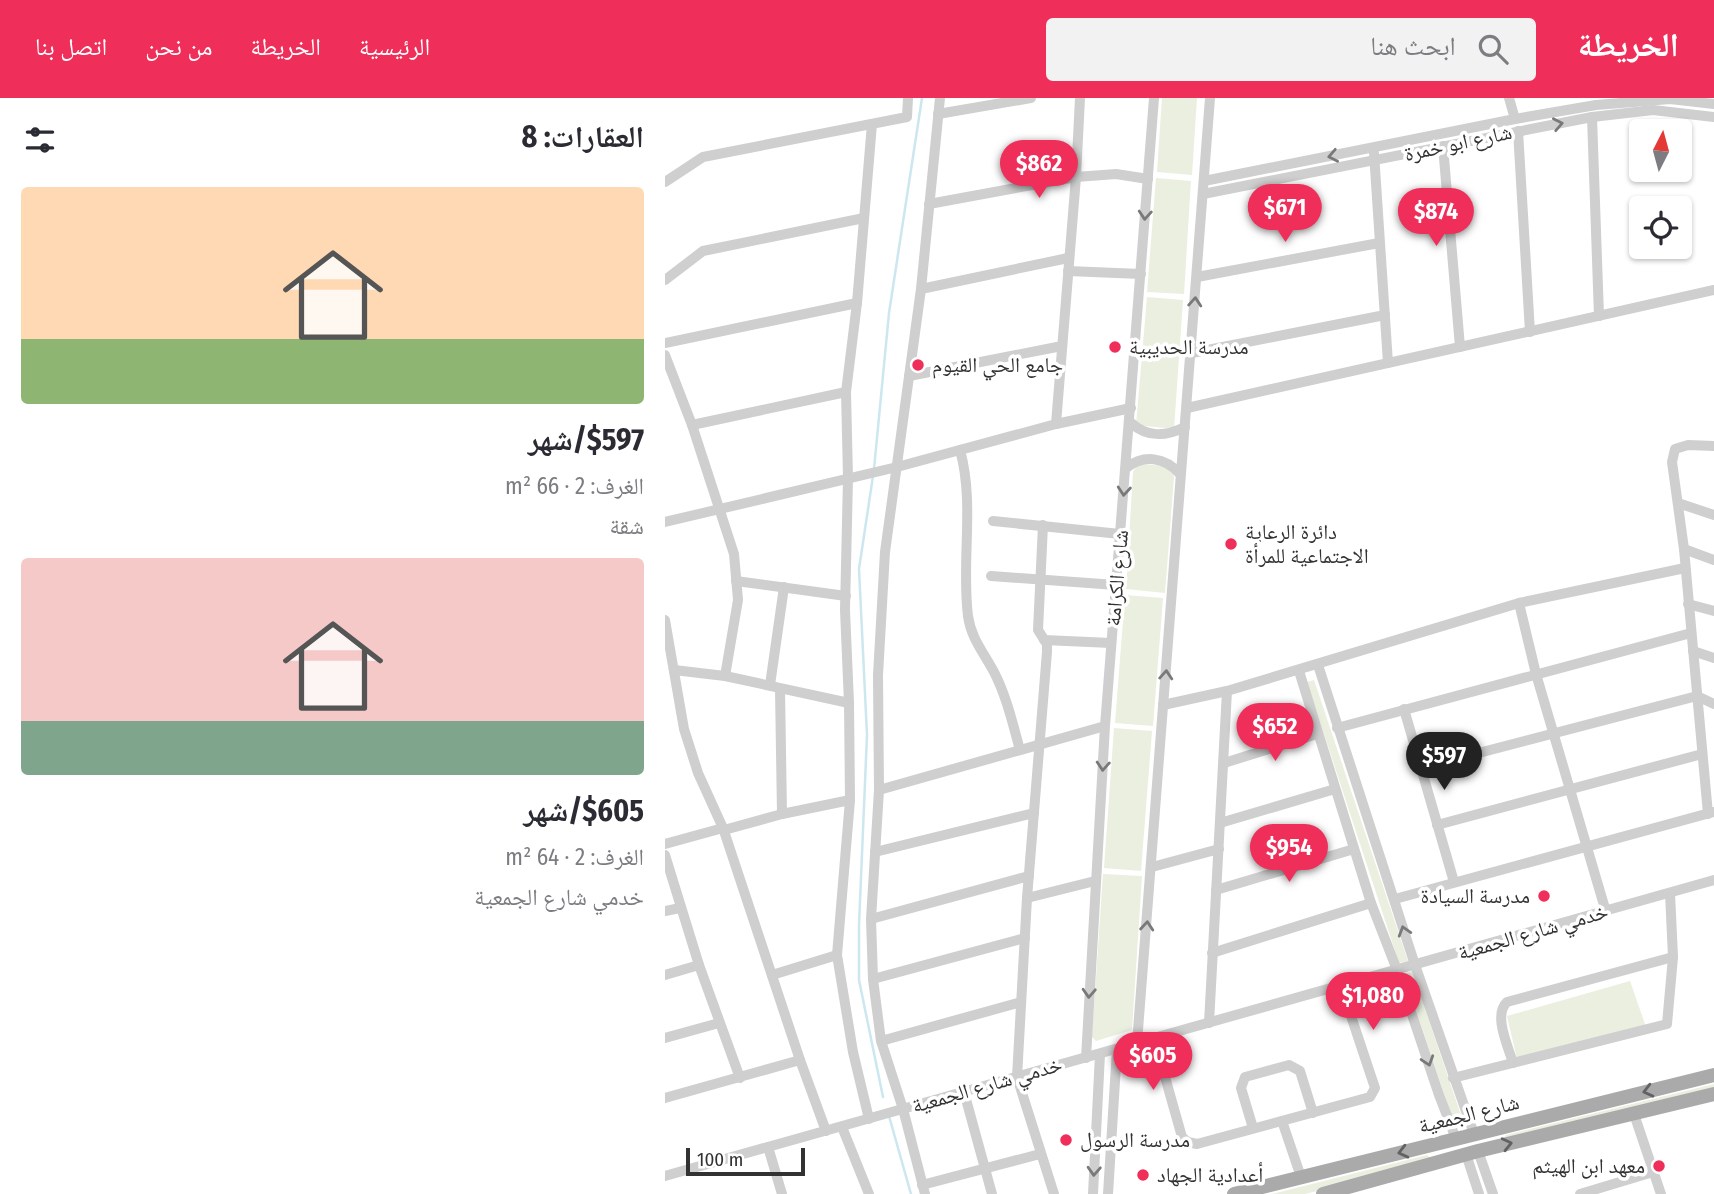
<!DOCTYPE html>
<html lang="ar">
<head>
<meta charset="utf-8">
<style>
	body { margin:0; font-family:"Fira Sans Condensed","Noto Naskh Arabic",sans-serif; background:#f2f2f3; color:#2b2b33; direction:rtl; height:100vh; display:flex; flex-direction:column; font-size:26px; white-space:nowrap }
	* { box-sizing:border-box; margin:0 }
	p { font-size:23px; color:#7c7c81 }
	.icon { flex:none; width:38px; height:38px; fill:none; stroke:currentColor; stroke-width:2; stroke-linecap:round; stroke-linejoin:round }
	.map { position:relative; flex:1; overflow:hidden; direction:ltr }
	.sheet { display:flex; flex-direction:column; background:#fff; width:665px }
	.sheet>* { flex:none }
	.needle { width:46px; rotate:6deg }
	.tools { position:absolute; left:964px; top:21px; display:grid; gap:14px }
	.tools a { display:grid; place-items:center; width:63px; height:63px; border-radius:7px; background:#fff; box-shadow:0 2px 5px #0004; font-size:35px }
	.scale { position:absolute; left:21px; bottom:18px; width:119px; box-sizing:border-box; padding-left:7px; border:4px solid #323232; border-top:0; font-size:19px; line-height:24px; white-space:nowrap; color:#323232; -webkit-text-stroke:5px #fff; paint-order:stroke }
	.price { position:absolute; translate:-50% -60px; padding:0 16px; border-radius:24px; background:#ef2e5a; color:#fff; font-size:23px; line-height:46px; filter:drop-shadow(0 2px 4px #0008) }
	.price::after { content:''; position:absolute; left:50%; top:42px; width:21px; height:16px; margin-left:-10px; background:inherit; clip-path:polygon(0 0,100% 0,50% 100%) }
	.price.selected { background:#222; color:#fff }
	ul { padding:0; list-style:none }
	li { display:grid; align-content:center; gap:14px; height:371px; padding:0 21px }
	li span { display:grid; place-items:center; height:217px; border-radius:7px; color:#555 }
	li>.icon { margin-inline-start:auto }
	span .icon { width:126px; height:126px; fill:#fffc; stroke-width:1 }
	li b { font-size:30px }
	h2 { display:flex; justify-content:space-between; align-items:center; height:84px; padding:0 21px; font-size:30px }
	header { display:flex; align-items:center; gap:42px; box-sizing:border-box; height:98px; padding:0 35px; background:#ef2e5a; color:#fff }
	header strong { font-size:33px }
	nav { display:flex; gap:38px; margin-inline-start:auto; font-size:24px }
	.search { width:490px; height:63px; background:#f2f2f3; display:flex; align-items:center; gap:18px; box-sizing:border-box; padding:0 24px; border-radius:7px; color:#7c7c81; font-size:26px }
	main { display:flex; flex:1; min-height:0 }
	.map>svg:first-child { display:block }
	.green { fill:#ebefe0 }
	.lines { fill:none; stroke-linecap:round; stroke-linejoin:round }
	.stream { stroke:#cce7ef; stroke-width:2.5 }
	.minor { stroke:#cfcfcf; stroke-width:10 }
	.major { stroke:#aaa; stroke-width:14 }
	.oneway { stroke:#797979 }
	.oneway2 { stroke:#626262 }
	.poi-dot { fill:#ef2e5a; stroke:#fff; stroke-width:2.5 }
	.labels { text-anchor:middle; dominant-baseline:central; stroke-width:7; stroke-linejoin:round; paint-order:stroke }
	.street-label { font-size:21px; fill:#323232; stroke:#fff }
	.poi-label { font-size:21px; fill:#323232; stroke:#fff; text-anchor:start }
</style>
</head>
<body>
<header>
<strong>الخريطة</strong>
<div class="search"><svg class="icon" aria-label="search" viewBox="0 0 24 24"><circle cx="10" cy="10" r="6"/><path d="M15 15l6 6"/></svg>ابحث هنا</div>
<nav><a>الرئيسية</a><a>الخريطة</a><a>من نحن</a><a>اتصل بنا</a></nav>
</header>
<main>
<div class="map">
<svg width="1049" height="1096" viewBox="0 0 1049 1096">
	<rect width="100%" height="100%" fill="#fff"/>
	<g class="green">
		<path d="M497 0H532L527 77 492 74Z"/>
		<path d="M491 80 526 83 519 196 482 194Z"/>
		<path d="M482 199 518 202 509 331 471 327Z"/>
		<path d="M476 366 501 368 508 373 509 379 500 495 461 491 468 374 472 367Z"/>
		<path d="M460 497 498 500 488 628 450 625Z"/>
		<path d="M649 582 743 863 734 865 642 584Z"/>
		<path d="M449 630 487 633 476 773 439 770Z"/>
		<path d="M438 776 477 778 467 932 431 943 427 939Z"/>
		<path d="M747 873 797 1020 788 1023 739 876Z"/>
		<path d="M965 883 981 929 852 961 842 918Z"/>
		<path d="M1049 986V992L839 1040 841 1037Z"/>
		<path d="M762 1057 768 1062 766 1065 640 1096H607Z"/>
	</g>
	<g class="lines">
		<g class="stream">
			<path d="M209 371 224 215 257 0"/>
			<path d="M208 378 194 471 202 637 194 827V882L218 999"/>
			<path d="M224 1018 246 1096"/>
		</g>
		<g class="minor">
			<path d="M844 0 850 21"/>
			<path d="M273 16 366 0"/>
			<path d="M927 19 934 218"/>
			<path d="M853 33 865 234"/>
			<path d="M778 48 795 249"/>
			<path d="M709 55 723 265"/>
			<path d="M539 83 850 21 931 7 1005 1 1049 6"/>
			<path d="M0 84 38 59 242 19 243 0"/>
			<path d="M538 96 927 19 988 12 1049 19"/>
			<path d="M264 106 411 79 451 76 483 81"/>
			<path d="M403 173 476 176"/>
			<path d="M532 179 714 145"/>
			<path d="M0 182 38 153 199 120"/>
			<path d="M256 191 403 160"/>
			<path d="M0 245 192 205"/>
			<path d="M527 255 720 217"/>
			<path d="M0 257 27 327 69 456 73 502 60 578"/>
			<path d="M244 278 397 248"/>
			<path d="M522 310 1049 192"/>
			<path d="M465 324C482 340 500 339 520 329"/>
			<path d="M391 326 411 79 415 0"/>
			<path d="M27 327 181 294"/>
			<path d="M295 352C310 406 296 463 303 518 306 541 320 556 330 576 342 600 348 627 355 652"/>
			<path d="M461 370C479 356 500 359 515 376"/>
			<path d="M1013 405 1049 417"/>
			<path d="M328 423 455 436"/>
			<path d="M0 424 232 369 391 326 466 310"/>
			<path d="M378 427 373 532 382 546V554L362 800 352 979 389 1096"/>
			<path d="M1019 451 1049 462"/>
			<path d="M326 478 451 487"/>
			<path d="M71 483 181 498"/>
			<path d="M854 505 871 576 941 814"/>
			<path d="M1023 506 1049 513"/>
			<path d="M0 522 19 631 33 675 58 730 135 962 161 1033"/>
			<path d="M379 542 446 545"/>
			<path d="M1028 553 1049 560"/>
			<path d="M653 567 750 867 809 1036"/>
			<path d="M9 572 60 578 184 605"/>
			<path d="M634 573 706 805 732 872 774 997 791 1041"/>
			<path d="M105 587 119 489"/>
			<path d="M115 591 117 716"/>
			<path d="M498 607 562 593 854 505 1020 470"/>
			<path d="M739 611 789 784"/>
			<path d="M672 630 1026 535"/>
			<path d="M559 665 652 636"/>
			<path d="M756 670 1032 598 1049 606"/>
			<path d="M214 692 440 628"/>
			<path d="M1043 716 1019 451 1007 364 1010 351 1023 347 1049 348"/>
			<path d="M555 725 670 691"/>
			<path d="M772 727 1037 656"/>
			<path d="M59 732 117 716 185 702"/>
			<path d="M0 746 58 730"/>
			<path d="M210 754 369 715"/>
			<path d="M0 757 34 867 75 980"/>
			<path d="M487 769 554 751"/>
			<path d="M551 792 689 751"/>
			<path d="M362 800 430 783"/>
			<path d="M730 801 1048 714"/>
			<path d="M0 813 15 810"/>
			<path d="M206 821 364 778"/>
			<path d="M547 855 706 805"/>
			<path d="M0 877 34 867"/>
			<path d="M107 877 172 857"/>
			<path d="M208 881 360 840"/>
			<path d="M544 925 562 593"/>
			<path d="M0 940 54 925"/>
			<path d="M489 940 517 1039 523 1044 532 1046 705 999 710 990 676 888"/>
			<path d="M216 943 356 904"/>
			<path d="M472 945 545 0"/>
			<path d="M421 960 440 628 489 0"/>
			<path d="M848 965C843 948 828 917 842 904L1008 859"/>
			<path d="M788 980 1002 926 1008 859 1005 795"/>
			<path d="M299 994 327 1096"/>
			<path d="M0 1000 135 962"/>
			<path d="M969 1016 996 1096"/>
			<path d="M204 1021 188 954 172 857 185 702 184 605 180 512 183 380 181 294 192 205 207 26"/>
			<path d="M617 1023 636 1079"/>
			<path d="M177 1029 204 1096"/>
			<path d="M588 1030 576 990 580 979 624 967 635 973 648 1015"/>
			<path d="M103 1049 117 1096"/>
			<path d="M813 1053 828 1096"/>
			<path d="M801 1056 814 1096"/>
			<path d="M0 1078 1049 782"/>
			<path d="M257 1087 375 1056"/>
			<path d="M260 1096 238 1011 216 943 208 881 206 821 214 692 213 577 220 454 256 191 275 0"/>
			<path d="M428 1096 435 956"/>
			<path d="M443 1096 452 951"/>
			<path d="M915 1096 988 1074"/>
		</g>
		<g class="major">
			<path d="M569 1096 1049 977"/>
			<path d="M658 1096 813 1053 1049 996"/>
		</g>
	</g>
	<defs><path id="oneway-chevron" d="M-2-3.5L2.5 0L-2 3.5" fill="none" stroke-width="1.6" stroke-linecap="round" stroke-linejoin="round" transform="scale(1.75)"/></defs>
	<g class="oneway">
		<use href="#oneway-chevron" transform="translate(893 26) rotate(-11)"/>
		<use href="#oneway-chevron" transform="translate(668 58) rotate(169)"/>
		<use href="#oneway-chevron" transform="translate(480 117) rotate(94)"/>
		<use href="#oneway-chevron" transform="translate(530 204) rotate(-86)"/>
		<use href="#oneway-chevron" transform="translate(459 393) rotate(95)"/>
		<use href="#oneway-chevron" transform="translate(501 577) rotate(-86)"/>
		<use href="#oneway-chevron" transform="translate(438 668) rotate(94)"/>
		<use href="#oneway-chevron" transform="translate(482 828) rotate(-85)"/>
		<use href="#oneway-chevron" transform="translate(739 833) rotate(-107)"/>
		<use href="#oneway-chevron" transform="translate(424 895) rotate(93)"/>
		<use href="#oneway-chevron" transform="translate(763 963) rotate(72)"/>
		<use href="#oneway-chevron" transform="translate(429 1073) rotate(93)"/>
	</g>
	<g class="oneway2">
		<use href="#oneway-chevron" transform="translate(983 993) rotate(166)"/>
		<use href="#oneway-chevron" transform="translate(842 1046) rotate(-13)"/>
		<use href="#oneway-chevron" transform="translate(738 1054) rotate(166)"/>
	</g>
	<g class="poi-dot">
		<circle cx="450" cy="249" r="7"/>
		<circle cx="253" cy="267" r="7"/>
		<circle cx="566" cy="446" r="7"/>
		<circle cx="879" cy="798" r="7"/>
		<circle cx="401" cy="1042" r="7"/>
		<circle cx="994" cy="1068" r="7"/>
		<circle cx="478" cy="1077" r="7"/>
	</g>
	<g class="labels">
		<g class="street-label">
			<text transform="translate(793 45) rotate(-12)">شارع ابو خمرة</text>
			<text transform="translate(452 480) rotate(-85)">شارع الكرامة</text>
			<text transform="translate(868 834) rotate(-16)">خدمي شارع الجمعية</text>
			<text transform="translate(322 987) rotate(-16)">خدمي شارع الجمعية</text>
			<text transform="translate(804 1016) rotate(-14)">شارع الجمعية</text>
		</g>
		<g class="poi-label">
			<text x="464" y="249">مدرسة الحديبية</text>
			<text x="267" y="267">جامع الحي القيوم</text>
			<text x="580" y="434">دائرة الرعاية<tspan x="580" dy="24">الاجتماعية للمرأة</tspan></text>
			<text x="865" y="798" text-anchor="end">مدرسة السيادة</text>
			<text x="415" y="1042">مدرسة الرسول</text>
			<text x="980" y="1068" text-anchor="end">معهد ابن الهيثم</text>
			<text x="492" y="1077">أعدادية الجهاد</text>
		</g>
	</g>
</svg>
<div class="tools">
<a><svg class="needle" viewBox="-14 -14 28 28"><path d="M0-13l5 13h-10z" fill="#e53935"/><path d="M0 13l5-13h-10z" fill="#7c7c81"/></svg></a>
<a><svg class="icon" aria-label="locate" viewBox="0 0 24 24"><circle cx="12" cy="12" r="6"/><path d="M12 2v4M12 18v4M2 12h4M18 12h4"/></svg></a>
</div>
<div class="scale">100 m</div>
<b class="price" style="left:374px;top:102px">$862</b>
<b class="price" style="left:620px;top:146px">$671</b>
<b class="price" style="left:771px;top:150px">$874</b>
<b class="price" style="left:610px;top:665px">$652</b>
<b class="price selected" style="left:779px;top:694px">$597</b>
<b class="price" style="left:624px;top:786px">$954</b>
<b class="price" style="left:708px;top:934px">$1,080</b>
<b class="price" style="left:488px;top:994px">$605</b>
</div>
<section class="sheet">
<h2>العقارات: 8<svg class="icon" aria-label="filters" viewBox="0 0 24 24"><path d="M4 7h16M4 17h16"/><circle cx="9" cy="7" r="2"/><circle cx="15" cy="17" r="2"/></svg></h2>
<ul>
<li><span style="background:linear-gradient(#ffd9b3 70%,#8fb573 0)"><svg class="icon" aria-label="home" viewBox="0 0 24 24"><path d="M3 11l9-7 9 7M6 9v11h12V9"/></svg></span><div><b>$597/شهر</b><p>الغرف: 2 · 66 m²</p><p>شقة</p></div></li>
<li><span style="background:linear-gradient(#f6c9c9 75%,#7fa58c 0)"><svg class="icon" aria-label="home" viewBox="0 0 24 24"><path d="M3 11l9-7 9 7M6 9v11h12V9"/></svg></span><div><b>$605/شهر</b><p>الغرف: 2 · 64 m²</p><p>خدمي شارع الجمعية</p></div></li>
</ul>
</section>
</main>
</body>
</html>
